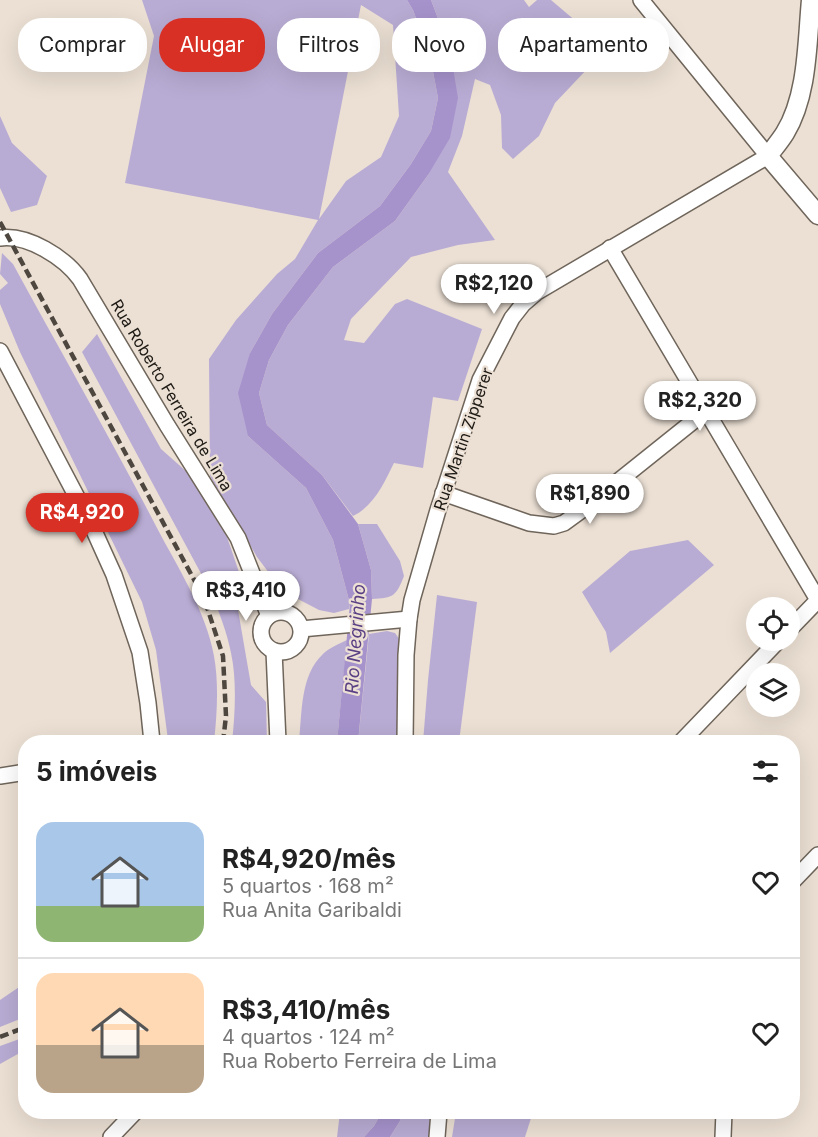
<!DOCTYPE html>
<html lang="pt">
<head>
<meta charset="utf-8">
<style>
	body { margin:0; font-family:Inter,sans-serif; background:#f6f6f6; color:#222; height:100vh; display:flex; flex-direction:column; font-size:22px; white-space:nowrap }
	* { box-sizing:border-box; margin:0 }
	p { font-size:20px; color:#767676 }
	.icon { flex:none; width:33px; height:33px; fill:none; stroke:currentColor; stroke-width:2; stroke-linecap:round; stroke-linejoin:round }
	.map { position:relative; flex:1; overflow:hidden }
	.drawer { position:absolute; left:18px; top:735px; width:782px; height:384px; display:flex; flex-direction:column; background:#fff; border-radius:24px; box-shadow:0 6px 24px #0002 }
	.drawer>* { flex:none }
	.guide { position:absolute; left:18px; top:18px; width:783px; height:54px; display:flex; gap:12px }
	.buttons { position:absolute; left:746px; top:597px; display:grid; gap:12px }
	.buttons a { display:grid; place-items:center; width:54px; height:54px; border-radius:50%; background:#fff; box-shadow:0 6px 24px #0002; font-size:30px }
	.price { position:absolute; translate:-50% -51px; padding:0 14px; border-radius:21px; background:#fff; color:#222; font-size:20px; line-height:39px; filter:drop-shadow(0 2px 3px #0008) }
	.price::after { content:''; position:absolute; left:50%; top:36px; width:18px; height:14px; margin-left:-9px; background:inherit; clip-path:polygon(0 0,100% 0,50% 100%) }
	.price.current { background:#d93025; color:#fff }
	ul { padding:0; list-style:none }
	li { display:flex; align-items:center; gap:18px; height:150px; padding:0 18px }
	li+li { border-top:2px solid #e0e0e0 }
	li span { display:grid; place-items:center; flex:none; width:168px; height:120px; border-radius:18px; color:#555 }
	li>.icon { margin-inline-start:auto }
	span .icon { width:72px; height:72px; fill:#fffc; stroke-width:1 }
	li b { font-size:26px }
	h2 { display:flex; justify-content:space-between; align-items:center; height:72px; padding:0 18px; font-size:26px }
	.tag { padding:0 21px; border-radius:24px; background:#fff; box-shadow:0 6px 24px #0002; font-size:21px; line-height:54px }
	.tag.current { background:#d93025; color:#fff }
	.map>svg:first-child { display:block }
	.green { fill:#b9acd4; fill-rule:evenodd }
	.water { fill:#a693cc }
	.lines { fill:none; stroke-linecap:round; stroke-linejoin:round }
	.minor-casing { stroke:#6f655a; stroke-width:18 }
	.tertiary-casing { stroke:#6f655a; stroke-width:21 }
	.minor { stroke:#fff; stroke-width:15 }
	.tertiary { stroke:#fff; stroke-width:18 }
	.rail { stroke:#4d4740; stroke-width:4.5; stroke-dasharray:9 4.5; stroke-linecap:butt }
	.labels { text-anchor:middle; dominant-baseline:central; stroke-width:4.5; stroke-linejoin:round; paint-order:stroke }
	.street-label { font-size:16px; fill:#1d1914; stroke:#ece0d4 }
	.water-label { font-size:18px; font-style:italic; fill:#5a3f84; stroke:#ece0d4 }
</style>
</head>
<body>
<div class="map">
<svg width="818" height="1137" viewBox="0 0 818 1137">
	<rect width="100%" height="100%" fill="#ece0d4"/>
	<g class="green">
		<path d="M142 0H407L413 10 430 56 438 98 431 131 411 164 380 206 318 253 272 314 250 353 248 436 306 488 333 540 350 604 349 609 334 613 319 610 298 599 275 581 257 557 210 476 209 359 236 320 277 274 295 259 318 220 125 183 154 36ZM361 5 393 25 399 116 381 157 346 181 319 219Z"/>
		<path d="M431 0H524L529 7 537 0H551L584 28 575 53 590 66 555 103 539 136 513 159 502 148 501 115 490 85 475 79 462 136 448 172 495 240 458 245 411 257 351 319 344 340 364 343 395 304 407 299 482 329 458 401 433 397 423 468 394 463C384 483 374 506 353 516L322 475 267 425 259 393 269 360 288 325 333 267 395 221 428 175 450 50Z"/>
		<path d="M0 116 12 143 47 176 37 205 11 212 0 188Z"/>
		<path d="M2 253 13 264C61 352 111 439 157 528 178 568 206 611 214 656 219 684 217 715 214 742H166L168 740 156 650 142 602 20 352 0 304V290L8 283 0 274Z"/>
		<path d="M97 334 161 449 187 472 227 537 240 575 224 587 238 610 251 685 266 702 267 742H232C235 715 237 680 231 653 227 632 219 613 212 594L82 352Z"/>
		<path d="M358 524H377L400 561 404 576C396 596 394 598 372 599L371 570Z"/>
		<path d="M688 540 714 565 610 653 606 632 582 592 630 551Z"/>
		<path d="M437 595 477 602 459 742H423L428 680Z"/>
		<path d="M387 631 395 633 400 640 398 742H358L369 634Z"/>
		<path d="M347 640 337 742H299C302 714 300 675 323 654 329 648 339 644 347 640Z"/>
		<path d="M25 983V1017L0 1027V1000Z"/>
		<path d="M25 1037V1050L0 1064V1046Z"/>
		<path d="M340 1112H382L374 1126 364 1137H337Z"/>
		<path d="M402 1112H432L430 1137H390L400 1121Z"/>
		<path d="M456 1112H533L525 1137H452Z"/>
	</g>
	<g class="water">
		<path d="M407 0H431L450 50 458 98 450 138 428 175 395 221 333 267 288 325 269 360 259 393 267 425 322 475 358 524 371 570 372 599 358 742H337L350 604 333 540 306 488 248 436 238 393 250 353 272 314 318 253 380 206 411 164 431 131 438 98 430 56 413 10Z"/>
		<path d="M382 1112H402L400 1121 390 1137H364L374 1126Z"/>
	</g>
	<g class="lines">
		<g class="minor-casing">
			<g id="minor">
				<path d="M0 238C28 234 65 258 80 279L167 425 238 538 269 616"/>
				<path d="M610 248 818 600 789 630"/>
				<path d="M0 351 91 524 114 575 140 652 148 703 152 742"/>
				<path d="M443 493 529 523 554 526 564 523 586 507 706 411"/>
				<circle cx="281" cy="632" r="20"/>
				<path d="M301 629 409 619"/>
				<path d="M274 651 278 742"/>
				<path d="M405 742 406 655 409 619 412 600 438 510 480 380 512 318 523 304 537 292 768 156 641 0"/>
				<path d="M681 742 779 640"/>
				<path d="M0 776 26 772"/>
				<path d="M792 882 818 855"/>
				<path d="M111 1137 135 1112"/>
				<path d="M437 1137 439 1112"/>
				<path d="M723 1137 724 1112"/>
			</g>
		</g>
		<g class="tertiary-casing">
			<path id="tertiary" d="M811 0C807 43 808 95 785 133 780 141 774 148 768 156L818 215"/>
		</g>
		<use href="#minor" class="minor"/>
		<use href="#tertiary" class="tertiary"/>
		<g class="rail">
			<path d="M0 222 204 598 223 656 226 716 223 742"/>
			<path d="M0 1037 26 1027"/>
		</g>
	</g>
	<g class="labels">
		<g class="street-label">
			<text transform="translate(172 395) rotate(59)">Rua Roberto Ferreira de Lima</text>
			<text transform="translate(463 439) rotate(-71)">Rua Martin Zipperer</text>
		</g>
		<g class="water-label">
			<text transform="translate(355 639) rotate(-86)">Rio Negrinho</text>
		</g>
	</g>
</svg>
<div class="buttons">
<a><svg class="icon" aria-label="locate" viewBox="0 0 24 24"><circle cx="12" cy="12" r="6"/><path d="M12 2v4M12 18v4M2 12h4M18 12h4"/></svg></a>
<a><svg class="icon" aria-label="layers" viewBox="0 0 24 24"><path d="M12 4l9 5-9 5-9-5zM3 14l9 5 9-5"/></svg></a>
</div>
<b class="price" style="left:494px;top:315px">R$2,120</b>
<b class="price" style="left:700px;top:432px">R$2,320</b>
<b class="price" style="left:590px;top:525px">R$1,890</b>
<b class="price current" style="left:82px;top:544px">R$4,920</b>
<b class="price" style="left:246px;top:622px">R$3,410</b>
<div class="guide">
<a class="tag">Comprar</a>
<a class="tag current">Alugar</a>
<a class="tag">Filtros</a>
<a class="tag">Novo</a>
<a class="tag">Apartamento</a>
</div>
<section class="drawer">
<h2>5 imóveis<svg class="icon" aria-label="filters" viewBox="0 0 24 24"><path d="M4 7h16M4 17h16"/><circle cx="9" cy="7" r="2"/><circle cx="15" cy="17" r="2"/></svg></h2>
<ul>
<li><span style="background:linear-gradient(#a9c7e8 70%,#8fb573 0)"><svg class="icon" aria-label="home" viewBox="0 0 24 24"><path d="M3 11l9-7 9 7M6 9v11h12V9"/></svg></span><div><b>R$4,920/mês</b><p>5 quartos · 168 m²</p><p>Rua Anita Garibaldi</p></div><svg class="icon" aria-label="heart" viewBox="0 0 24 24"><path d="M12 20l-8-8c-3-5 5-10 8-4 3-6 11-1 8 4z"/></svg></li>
<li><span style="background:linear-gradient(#ffd9b3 60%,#b9a48a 0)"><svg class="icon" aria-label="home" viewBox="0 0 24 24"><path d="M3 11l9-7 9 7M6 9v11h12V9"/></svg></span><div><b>R$3,410/mês</b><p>4 quartos · 124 m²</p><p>Rua Roberto Ferreira de Lima</p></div><svg class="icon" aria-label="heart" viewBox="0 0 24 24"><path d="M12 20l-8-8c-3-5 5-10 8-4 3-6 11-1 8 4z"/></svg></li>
</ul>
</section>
</div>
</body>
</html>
